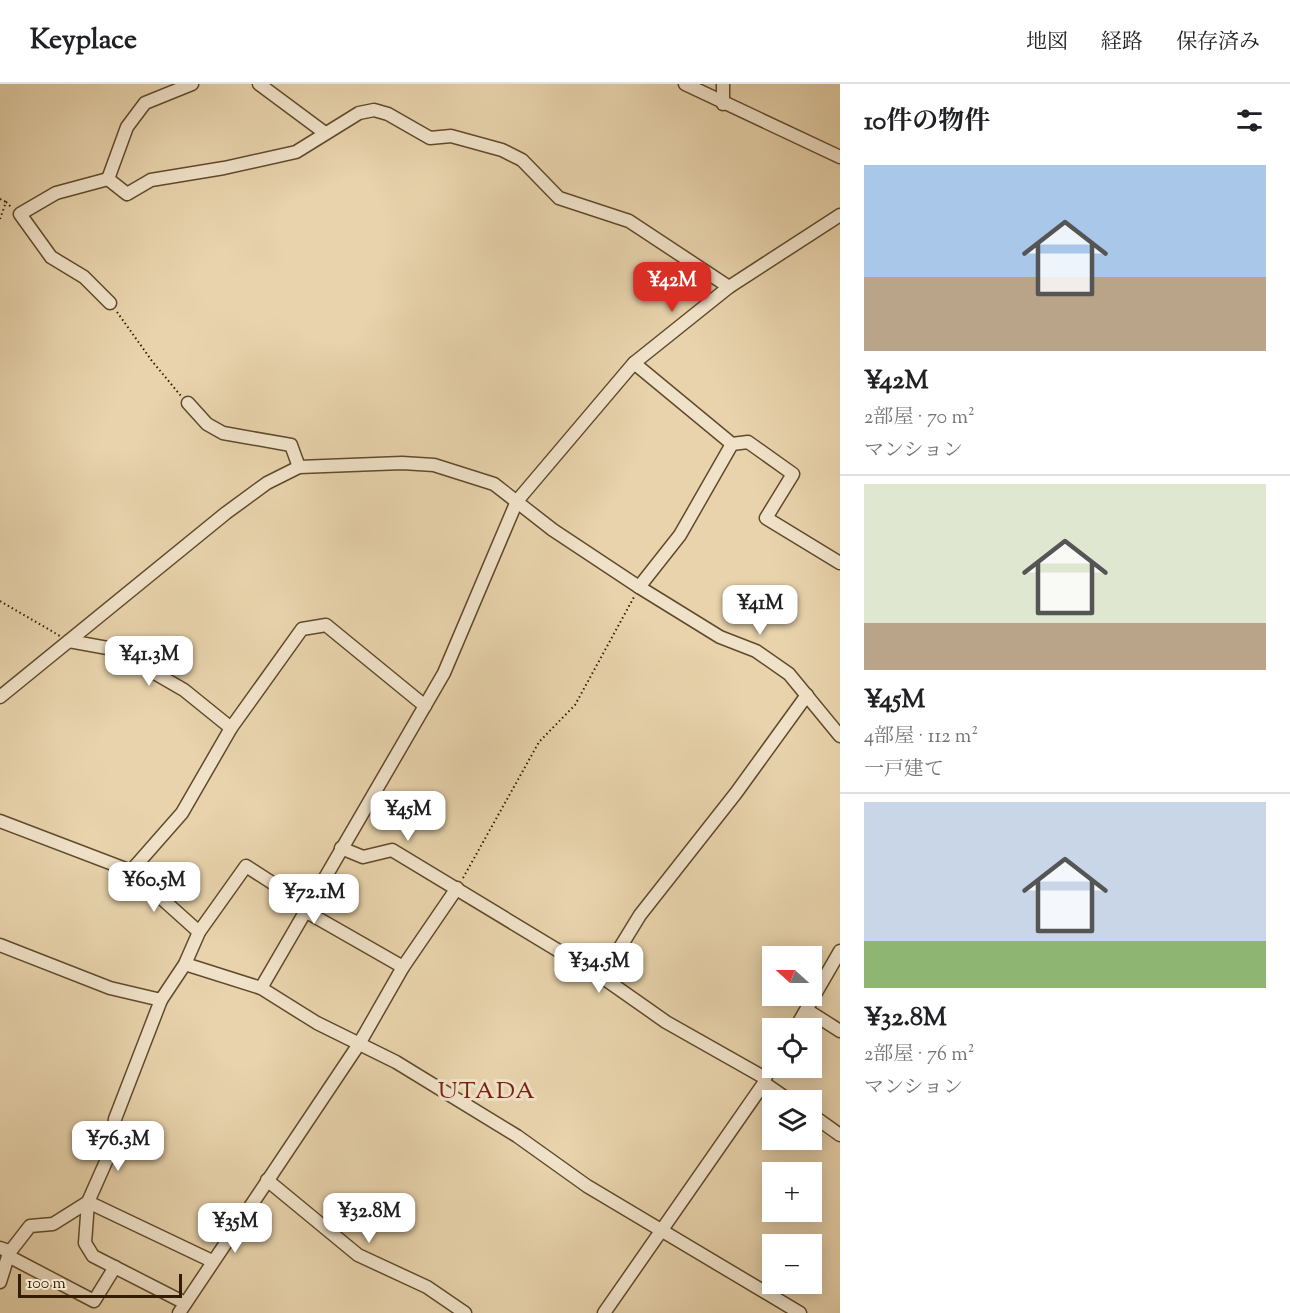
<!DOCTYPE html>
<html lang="ja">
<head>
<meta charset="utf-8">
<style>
	body { margin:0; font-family:"Sorts Mill Goudy","Noto Serif JP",serif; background:#f2f2f2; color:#202124; height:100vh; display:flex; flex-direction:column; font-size:22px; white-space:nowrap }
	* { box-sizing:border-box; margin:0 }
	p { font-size:20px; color:#757577 }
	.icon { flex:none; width:33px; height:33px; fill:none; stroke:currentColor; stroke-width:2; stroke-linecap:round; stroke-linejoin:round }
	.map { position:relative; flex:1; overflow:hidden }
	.drawer { display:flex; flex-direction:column; background:#fff; width:450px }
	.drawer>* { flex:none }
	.needle { width:39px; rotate:291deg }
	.tools { position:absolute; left:762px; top:862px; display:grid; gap:12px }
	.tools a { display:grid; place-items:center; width:60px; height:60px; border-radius:0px; background:#fff; box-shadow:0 3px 15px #0003; font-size:30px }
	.scale { position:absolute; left:18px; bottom:15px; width:164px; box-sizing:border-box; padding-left:6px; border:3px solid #331c00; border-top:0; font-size:16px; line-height:21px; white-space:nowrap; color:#331c00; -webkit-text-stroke:4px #f0e2c9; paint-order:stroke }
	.price { position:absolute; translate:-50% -51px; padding:0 14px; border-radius:12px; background:#fff; color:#222; font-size:20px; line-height:39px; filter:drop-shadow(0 2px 3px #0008) }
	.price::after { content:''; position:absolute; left:50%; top:36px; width:18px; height:14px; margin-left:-9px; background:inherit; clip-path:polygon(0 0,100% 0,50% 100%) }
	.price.active { background:#d93025; color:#fff }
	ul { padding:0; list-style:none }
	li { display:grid; align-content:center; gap:12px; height:318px; padding:0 24px }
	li+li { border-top:2px solid #e0e0e0 }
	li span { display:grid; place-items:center; height:186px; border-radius:0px; color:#555 }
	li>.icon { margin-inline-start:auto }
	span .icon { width:108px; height:108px; fill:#fffc; stroke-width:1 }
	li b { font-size:26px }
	h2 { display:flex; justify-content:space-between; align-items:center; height:72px; padding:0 24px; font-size:26px }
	header { display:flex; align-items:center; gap:36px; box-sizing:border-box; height:84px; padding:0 30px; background:#fff; border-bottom:2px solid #e0e0e0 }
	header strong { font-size:28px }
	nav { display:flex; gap:33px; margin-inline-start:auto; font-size:21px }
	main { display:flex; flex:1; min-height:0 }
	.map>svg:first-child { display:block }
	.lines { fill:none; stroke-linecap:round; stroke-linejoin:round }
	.minor-casing { stroke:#604a2b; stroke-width:15 }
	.path { stroke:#331c00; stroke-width:2; stroke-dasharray:1.5 3; stroke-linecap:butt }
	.minor { stroke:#f0e2c9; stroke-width:12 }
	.labels { text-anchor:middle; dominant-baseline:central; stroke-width:6; stroke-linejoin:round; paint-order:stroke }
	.quarter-label { font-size:24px; letter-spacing:1.5px; fill:#7a1f14; stroke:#f0e2c9 }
</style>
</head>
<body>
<header>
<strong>Keyplace</strong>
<nav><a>地図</a><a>経路</a><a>保存済み</a></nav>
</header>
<main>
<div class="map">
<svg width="840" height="1229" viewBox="0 0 840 1229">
	<rect width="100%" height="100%" fill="#e8d3ac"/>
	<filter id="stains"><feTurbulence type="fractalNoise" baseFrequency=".00333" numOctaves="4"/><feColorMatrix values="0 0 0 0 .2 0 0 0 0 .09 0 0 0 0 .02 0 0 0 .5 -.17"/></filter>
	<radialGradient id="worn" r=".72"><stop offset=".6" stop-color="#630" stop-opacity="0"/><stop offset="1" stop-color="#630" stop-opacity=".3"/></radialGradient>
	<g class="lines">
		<g class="minor-casing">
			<g id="minor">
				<path d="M259 0 325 49"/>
				<path d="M685 0 840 73"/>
				<path d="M723 20V0"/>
				<path d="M108 95 127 43 145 19 192 0"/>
				<path d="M110 219 84 193 51 173 20 130 56 109 108 95 127 110 151 96 224 84 296 68 359 29 374 26 388 30 430 54 451 52 502 66 522 76 559 114 629 137 729 203"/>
				<path d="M634 279 732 360 748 358 793 390 766 434 840 479"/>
				<path d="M188 319 207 340 223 349 291 361 299 383"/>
				<path d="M639 503 680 451 732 360"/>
				<path d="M69 557 113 565 184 606 231 644"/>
				<path d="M0 613 226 429 267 399 299 383 402 379 434 381 494 400 553 446 639 503 720 553 756 567 789 590 840 652"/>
				<path d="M0 737 131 787 199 848"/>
				<path d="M341 764 363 773 392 766 602 893 666 938 765 994 764 999 790 1017"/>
				<path d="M131 787 182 729 231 644 302 545 326 541 425 622"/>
				<path d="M305 827 403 883"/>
				<path d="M0 861 110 904 161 916 185 880 199 848 246 782 308 822"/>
				<path d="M185 880 261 904 317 939 396 978 517 1052 587 1102 800 1229"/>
				<path d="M602 893 640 831 736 709 807 611"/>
				<path d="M261 904 444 589 517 417 634 279 729 203 840 131"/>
				<path d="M161 916 115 1035 108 1073 88 1118 85 1159 93 1172 185 1219"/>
				<path d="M807 926 840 947"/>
				<path d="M795 945 840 867"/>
				<path d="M765 994 772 982"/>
				<path d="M812 1031 840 1051"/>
				<path d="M267 1096 358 1171 427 1203 465 1229"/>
				<path d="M0 1164 6 1166 12 1174 94 1217 115 1183"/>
				<path d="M0 1198 9 1169 30 1142 53 1140 88 1118 212 1177"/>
				<path d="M179 1229 359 960 403 883 457 804"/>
				<path d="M604 1229 764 999"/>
			</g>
		</g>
		<g class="path">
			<path d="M0 115 6 118"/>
			<path d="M0 135 6 118 11 123"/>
			<path d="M117 228 152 277 181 312"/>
			<path d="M0 517 60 552"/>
			<path d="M463 794 539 658 575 621 634 513"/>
		</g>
		<use href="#minor" class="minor"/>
	</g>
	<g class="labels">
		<g class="quarter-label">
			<text x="487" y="1008">UTADA</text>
		</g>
	</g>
	<rect width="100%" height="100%" filter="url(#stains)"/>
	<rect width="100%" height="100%" fill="url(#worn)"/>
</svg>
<div class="tools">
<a><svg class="needle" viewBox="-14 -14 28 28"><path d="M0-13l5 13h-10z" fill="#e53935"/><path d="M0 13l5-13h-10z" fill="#757577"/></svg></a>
<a><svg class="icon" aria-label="locate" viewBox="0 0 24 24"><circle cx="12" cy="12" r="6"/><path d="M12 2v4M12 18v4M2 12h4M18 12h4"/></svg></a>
<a><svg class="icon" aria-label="layers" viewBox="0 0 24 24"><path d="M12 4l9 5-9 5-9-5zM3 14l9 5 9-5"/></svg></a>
<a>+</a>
<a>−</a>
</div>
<div class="scale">100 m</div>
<b class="price active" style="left:672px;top:229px">¥42M</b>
<b class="price" style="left:760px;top:552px">¥41M</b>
<b class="price" style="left:149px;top:603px">¥41.3M</b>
<b class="price" style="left:408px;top:758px">¥45M</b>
<b class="price" style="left:154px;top:829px">¥60.5M</b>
<b class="price" style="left:314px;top:841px">¥72.1M</b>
<b class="price" style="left:599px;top:910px">¥34.5M</b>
<b class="price" style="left:118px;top:1088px">¥76.3M</b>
<b class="price" style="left:369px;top:1160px">¥32.8M</b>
<b class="price" style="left:235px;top:1170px">¥35M</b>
</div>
<section class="drawer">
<h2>10件の物件<svg class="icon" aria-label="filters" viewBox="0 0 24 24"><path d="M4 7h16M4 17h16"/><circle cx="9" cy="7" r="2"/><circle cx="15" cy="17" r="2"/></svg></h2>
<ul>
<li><span style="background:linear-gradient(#a9c7e8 60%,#b9a48a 0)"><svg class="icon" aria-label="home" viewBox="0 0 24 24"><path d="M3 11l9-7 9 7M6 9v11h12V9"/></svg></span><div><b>¥42M</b><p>2部屋 · 70 m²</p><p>マンション</p></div></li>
<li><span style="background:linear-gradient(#dfe7d0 75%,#b9a48a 0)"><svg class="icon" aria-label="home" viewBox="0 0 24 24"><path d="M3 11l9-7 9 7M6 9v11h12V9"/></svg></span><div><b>¥45M</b><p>4部屋 · 112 m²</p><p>一戸建て</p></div></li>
<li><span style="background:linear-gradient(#c9d6e8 75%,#8fb573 0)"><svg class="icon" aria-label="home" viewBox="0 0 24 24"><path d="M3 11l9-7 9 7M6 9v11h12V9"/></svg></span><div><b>¥32.8M</b><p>2部屋 · 76 m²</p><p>マンション</p></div></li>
</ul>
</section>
</main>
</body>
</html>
